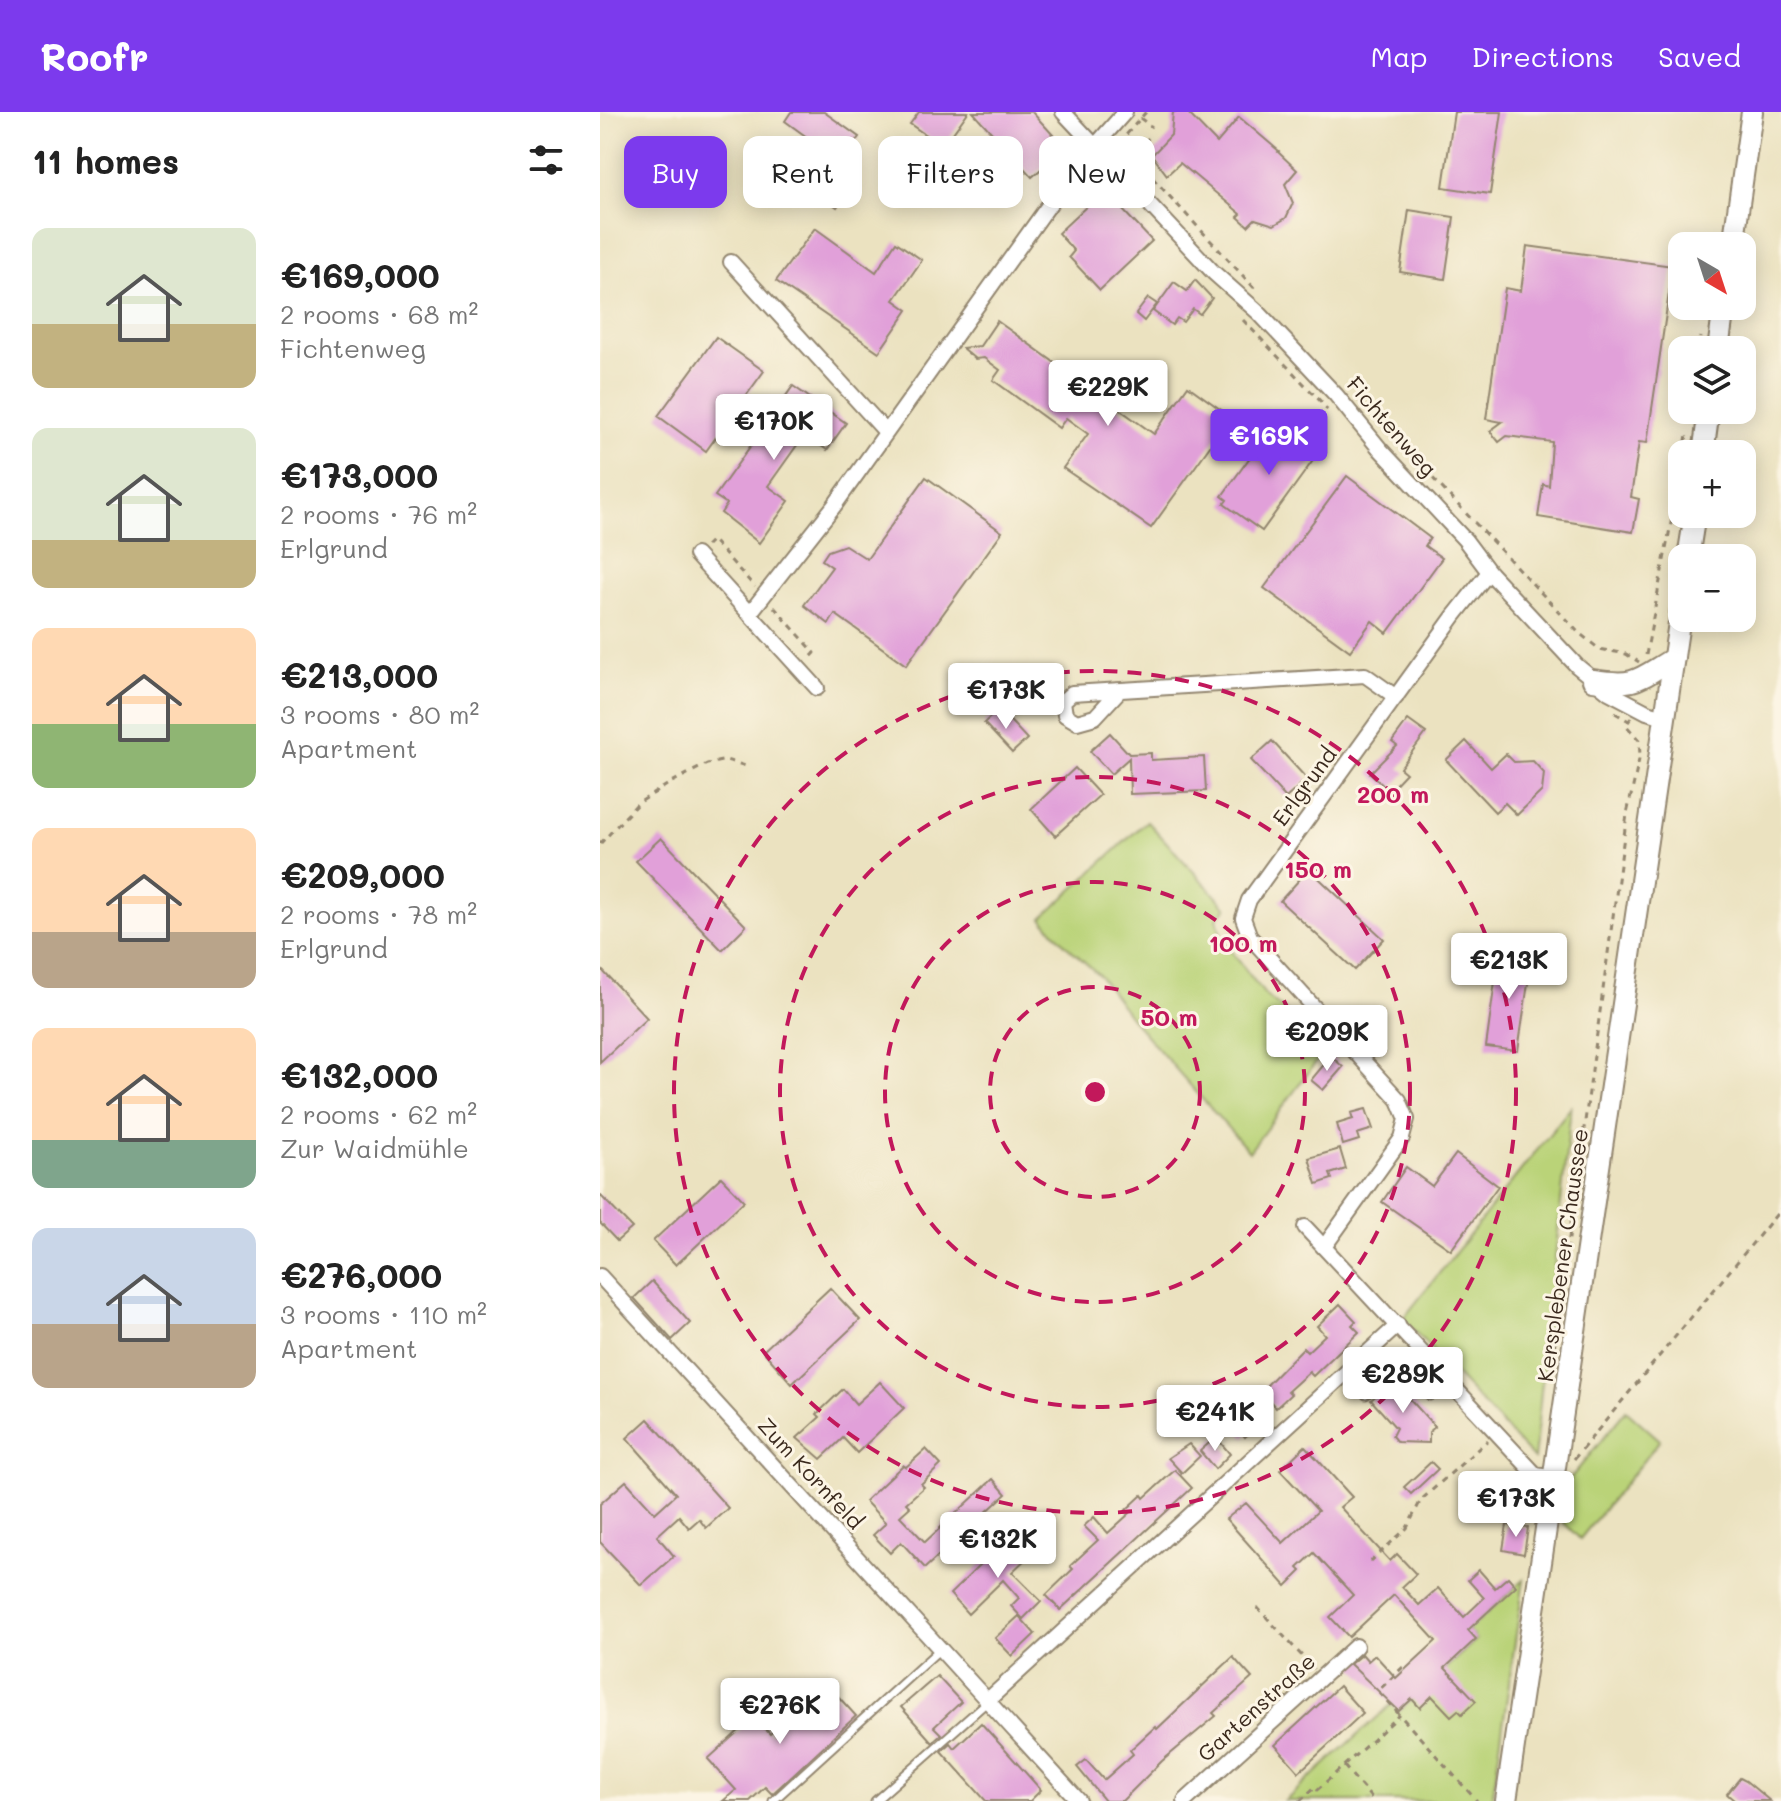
<!DOCTYPE html>
<html lang="en">
<head>
<meta charset="utf-8">
<style>
	body { margin:0; font-family:Mali,sans-serif; background:#f2f2f2; color:#222; height:100vh; display:flex; flex-direction:column; font-size:30px; white-space:nowrap }
	* { box-sizing:border-box; margin:0 }
	p { font-size:26px; color:#767676 }
	.icon { flex:none; width:44px; height:44px; fill:none; stroke:currentColor; stroke-width:2; stroke-linecap:round; stroke-linejoin:round }
	.map { position:relative; flex:1; overflow:hidden }
	.sheet { display:flex; flex-direction:column; background:#fff; width:600px }
	.sheet>* { flex:none }
	.hud { position:absolute; left:24px; top:24px; width:760px; height:72px; display:flex; gap:16px }
	.needle { width:52px; rotate:141deg }
	.tools { position:absolute; left:1068px; top:120px; display:grid; gap:16px }
	.tools a { display:grid; place-items:center; width:88px; height:88px; border-radius:16px; background:#fff; box-shadow:0 4px 20px #0003; font-size:40px }
	.price { position:absolute; translate:-50% -68px; padding:0 18px; border-radius:8px; background:#fff; color:#222; font-size:26px; line-height:52px; filter:drop-shadow(0 2px 4px #0008) }
	.price::after { content:''; position:absolute; left:50%; top:48px; width:24px; height:18px; margin-left:-12px; background:inherit; clip-path:polygon(0 0,100% 0,50% 100%) }
	.price.selected { background:#7c3aed; color:#fff }
	ul { padding:0; list-style:none }
	li { display:flex; align-items:center; gap:24px; height:200px; padding:0 32px }
	li span { display:grid; place-items:center; flex:none; width:224px; height:160px; border-radius:16px; color:#555 }
	li>.icon { margin-inline-start:auto }
	span .icon { width:96px; height:96px; fill:#fffc; stroke-width:1 }
	li b { font-size:34px }
	h2 { display:flex; justify-content:space-between; align-items:center; height:96px; padding:0 32px; font-size:34px }
	.tag { padding:0 28px; border-radius:16px; background:#fff; box-shadow:0 4px 20px #0003; font-size:28px; line-height:72px }
	.tag.selected { background:#7c3aed; color:#fff }
	header { display:flex; align-items:center; gap:48px; box-sizing:border-box; height:112px; padding:0 40px; background:#7c3aed; color:#fff }
	header strong { font-size:38px }
	nav { display:flex; gap:44px; margin-inline-start:auto; font-size:28px }
	main { display:flex; flex:1; min-height:0 }
	.map>svg:first-child { display:block }
	.green { fill:#bad378; stroke:#7a7e4b; stroke-width:2 }
	.building { fill:#e1a0d9 }
	.lines { fill:none; stroke-linecap:round; stroke-linejoin:round }
	.lane-casing { stroke:#93866f; stroke-width:11 }
	.street-casing { stroke:#93866f; stroke-width:18 }
	.secondary-casing { stroke:#93866f; stroke-width:24 }
	.path { stroke:#93866f; stroke-width:3; stroke-dasharray:6 6; stroke-linecap:butt }
	.lane { stroke:#fff; stroke-width:7 }
	.street { stroke:#fff; stroke-width:14 }
	.secondary { stroke:#fff; stroke-width:20 }
	.ring { fill:none; stroke:#c2185b; stroke-width:4; stroke-dasharray:14 10 }
	.labels { text-anchor:middle; dominant-baseline:central; stroke-width:6; stroke-linejoin:round; paint-order:stroke }
	.street-label { font-size:22px; fill:#3b2a1e; stroke:#fcf5e5 }
	.centre { fill:#c2185b; stroke:#fcf5e5; stroke-width:4 }
	.ring-label { font-size:24px; text-anchor:middle; font-weight:bold; fill:#c2185b; stroke:#fcf5e5; stroke-width:6; stroke-linejoin:round; paint-order:stroke }
</style>
</head>
<body>
<header>
<strong>Roofr</strong>
<nav><a>Map</a><a>Directions</a><a>Saved</a></nav>
</header>
<main>
<section class="sheet">
<h2>11 homes<svg class="icon" aria-label="filters" viewBox="0 0 24 24"><path d="M4 7h16M4 17h16"/><circle cx="9" cy="7" r="2"/><circle cx="15" cy="17" r="2"/></svg></h2>
<ul>
<li><span style="background:linear-gradient(#dfe7d0 60%,#c2b280 0)"><svg class="icon" aria-label="home" viewBox="0 0 24 24"><path d="M3 11l9-7 9 7M6 9v11h12V9"/></svg></span><div><b>€169,000</b><p>2 rooms · 68 m²</p><p>Fichtenweg</p></div></li>
<li><span style="background:linear-gradient(#dfe7d0 70%,#c2b280 0)"><svg class="icon" aria-label="home" viewBox="0 0 24 24"><path d="M3 11l9-7 9 7M6 9v11h12V9"/></svg></span><div><b>€173,000</b><p>2 rooms · 76 m²</p><p>Erlgrund</p></div></li>
<li><span style="background:linear-gradient(#ffd9b3 60%,#8fb573 0)"><svg class="icon" aria-label="home" viewBox="0 0 24 24"><path d="M3 11l9-7 9 7M6 9v11h12V9"/></svg></span><div><b>€213,000</b><p>3 rooms · 80 m²</p><p>Apartment</p></div></li>
<li><span style="background:linear-gradient(#ffd9b3 65%,#b9a48a 0)"><svg class="icon" aria-label="home" viewBox="0 0 24 24"><path d="M3 11l9-7 9 7M6 9v11h12V9"/></svg></span><div><b>€209,000</b><p>2 rooms · 78 m²</p><p>Erlgrund</p></div></li>
<li><span style="background:linear-gradient(#ffd9b3 70%,#7fa58c 0)"><svg class="icon" aria-label="home" viewBox="0 0 24 24"><path d="M3 11l9-7 9 7M6 9v11h12V9"/></svg></span><div><b>€132,000</b><p>2 rooms · 62 m²</p><p>Zur Waidmühle</p></div></li>
<li><span style="background:linear-gradient(#c9d6e8 60%,#b9a48a 0)"><svg class="icon" aria-label="home" viewBox="0 0 24 24"><path d="M3 11l9-7 9 7M6 9v11h12V9"/></svg></span><div><b>€276,000</b><p>3 rooms · 110 m²</p><p>Apartment</p></div></li>
</ul>
</section>
<div class="map">
<svg width="1181" height="1689" viewBox="0 0 1181 1689">
	<rect width="100%" height="100%" fill="#fcf5e5"/>
	<filter id="ink" filterUnits="userSpaceOnUse"><feTurbulence type="fractalNoise" baseFrequency=".0125" numOctaves="2"/><feDisplacementMap in="SourceGraphic" scale="16" xChannelSelector="R" yChannelSelector="G"/><feConvolveMatrix kernelMatrix="1 2 1 2 8 2 1 2 1" color-interpolation-filters="sRGB"/></filter>
	<filter id="wash" filterUnits="userSpaceOnUse"><feTurbulence type="fractalNoise" baseFrequency=".006" numOctaves="4" result="noise"/><feDisplacementMap in="SourceGraphic" scale="32" xChannelSelector="R" yChannelSelector="G"/><feGaussianBlur stdDeviation="1.8" result="paint"/><feColorMatrix in="noise" values="0 0 0 0 0 0 0 0 0 0 0 0 0 0 0 0 0 1.4 0 .05"/><feComposite in="paint" operator="in"/></filter>
	<g filter="url(#wash)">
		<rect width="100%" height="100%" fill="#ebe2c0"/>
		<g class="green">
			<path d="M547 709 627 796 617 806 622 827 666 884 704 914 718 916 731 930 649 1040 530 905 499 863 465 832 442 806Z"/>
			<path d="M971 995 934 1347 803 1207Z"/>
			<path d="M1026 1298 1060 1328 980 1427 963 1410 970 1367Z"/>
			<path d="M924 1467 892 1689H685L792 1592 799 1599 876 1528 868 1518Z"/>
		</g>
		<g id="blocks">
			<g class="building">
				<path d="M191 0H224L259 25 241 49 245 44 258 53 239 80 245 84 237 95 217 80 241 50 185 9Z"/>
				<path d="M319 0H368L343 35 310 12Z"/>
				<path d="M373 0H432L465 36 432 65Z"/>
				<path d="M573 0H587L617 31 639 5 679 39 678 40 697 58 685 72 693 91 686 106 674 113 655 107 648 114 638 105 641 102 580 51 567 63 552 43 571 23Z"/>
				<path d="M854 0H902L890 82 843 75Z"/>
				<path d="M504 78 552 129 500 178 469 145 474 139 458 121Z"/>
				<path d="M809 98 854 105 845 167 800 160Z"/>
				<path d="M215 116 276 160 296 130 322 148 294 188 308 198 279 240 176 169Z"/>
				<path d="M927 134 1073 154 1047 331 1039 330 1031 385 1039 387 1033 420 938 405 943 372 949 374 952 330 907 324 899 330 890 319 902 310 886 307 905 176 921 179Z"/>
				<path d="M595 168 612 186 600 202 593 197 583 210 577 206 572 213 553 199 574 170 587 179Z"/>
				<path d="M548 186 557 192 544 209 536 202Z"/>
				<path d="M397 209 554 322 588 274 631 305 551 416 463 356 488 322 466 306 459 316 393 268 400 258 384 246 375 247 362 236 380 234Z"/>
				<path d="M116 225 164 259 106 339 58 304Z"/>
				<path d="M193 274 246 311 227 338 205 322 168 374 189 389 159 431 121 401 127 392 115 384Z"/>
				<path d="M674 312 693 325 704 327 709 337 717 343 662 419 624 392 627 388 622 384Z"/>
				<path d="M747 364 830 426 825 434 842 446 787 521 772 509 750 539 664 476Z"/>
				<path d="M326 365 402 420 306 553 235 502 229 512 204 493 232 455 222 448 228 439 245 433 267 447Z"/>
				<path d="M399 597 427 627 412 641 384 611Z"/>
				<path d="M808 608 826 621 800 656 806 661 789 679 770 661 797 634 792 630Z"/>
				<path d="M510 621 529 642 551 641V648L604 645 606 679 530 682 529 646 511 662 490 639Z"/>
				<path d="M672 629 707 667 686 686 651 648Z"/>
				<path d="M866 629 891 656 906 642 914 650 933 649 944 661 942 679 917 703 905 691 895 700 846 648Z"/>
				<path d="M475 656 500 683 455 724 431 697Z"/>
				<path d="M61 726 146 814 122 838 36 749Z"/>
				<path d="M709 757 784 827 755 858 680 789Z"/>
				<path d="M899 840 932 844 918 939 886 935Z"/>
				<path d="M0 856 47 906 0 950Z"/>
				<path d="M731 944 743 955 723 978 711 968Z"/>
				<path d="M766 997 773 1017 757 1022 759 1028 743 1033 737 1012 753 1007 751 1001Z"/>
				<path d="M740 1037 746 1057 730 1062 732 1067 717 1072 709 1046Z"/>
				<path d="M856 1042 898 1074 851 1138 782 1090 806 1055 832 1074Z"/>
				<path d="M121 1065 144 1089 76 1153 53 1129Z"/>
				<path d="M0 1083 32 1116 17 1129 0 1111Z"/>
				<path d="M52 1169 90 1211 72 1228 34 1186Z"/>
				<path d="M230 1176 260 1208 192 1272 163 1239Z"/>
				<path d="M740 1192 756 1209 752 1213 759 1220 713 1264 709 1260 688 1279 691 1282 676 1296 661 1279 703 1236 707 1240 725 1223 717 1214Z"/>
				<path d="M793 1268 835 1315 829 1320V1331L797 1330 792 1324 796 1316 771 1288Z"/>
				<path d="M280 1270 304 1296 257 1341 243 1326 221 1347 197 1326 220 1305 217 1302 243 1277 256 1292Z"/>
				<path d="M646 1301 658 1313 645 1325 634 1313Z"/>
				<path d="M48 1307 128 1396 106 1416 99 1407 89 1416 79 1404 57 1424 74 1444 41 1473 0 1430V1392L26 1369 55 1401 76 1382 27 1326Z"/>
				<path d="M616 1325 630 1342 615 1357 600 1339Z"/>
				<path d="M589 1332 600 1344 582 1361 568 1346Z"/>
				<path d="M705 1334 752 1385 740 1395 790 1449 797 1442 816 1462 802 1475 819 1493 838 1476 864 1505 884 1486 868 1468 879 1458 895 1476 908 1465 916 1474 868 1518 876 1527 845 1556 876 1589 862 1602 858 1598 851 1604 832 1584 820 1596 812 1587 799 1599 750 1552 762 1542 768 1549 775 1543 796 1566 836 1529 794 1483 749 1525 730 1505 753 1483 714 1441 698 1456 701 1459 686 1474 626 1407 646 1391 683 1431 718 1399 680 1358Z"/>
				<path d="M326 1337 341 1353 321 1372 324 1375 306 1391 310 1395 300 1404 325 1430 393 1367 406 1382 325 1456 301 1430 290 1441 273 1423 286 1411 265 1389 303 1353 306 1355Z"/>
				<path d="M831 1350 838 1357 811 1382 804 1375Z"/>
				<path d="M575 1358 592 1376 460 1498 446 1483 473 1457 470 1454 498 1428 484 1414 494 1405 508 1421 530 1401 526 1398 542 1383 544 1386Z"/>
				<path d="M907 1413 928 1416 924 1442 903 1438Z"/>
				<path d="M411 1423 430 1443 412 1460 441 1489 423 1507 411 1494 419 1486 403 1468 368 1502 350 1482Z"/>
				<path d="M419 1504 435 1522 412 1544 395 1526Z"/>
				<path d="M633 1545 652 1566 613 1601 616 1604 562 1649 522 1689H505L477 1655 486 1648 504 1668 533 1642 530 1638 555 1615 557 1617Z"/>
				<path d="M337 1564 361 1590 334 1615 341 1622 332 1630 301 1595Z"/>
				<path d="M226 1571 256 1604 172 1682 165 1675 150 1689H123L136 1678 108 1647 154 1605 170 1622Z"/>
				<path d="M739 1574 763 1601 699 1660 675 1633Z"/>
				<path d="M381 1611 441 1678 430 1689H386L341 1639 350 1631 354 1636Z"/>
				<path d="M1140 1666 1146 1669 1170 1689H1135L1127 1682Z"/>
			</g>
		</g>
	</g>
	<g filter="url(#ink)">
		<use href="#blocks" fill-opacity="0" stroke="#93866f" stroke-width="2"/>
		<g class="lines">
			<g class="lane-casing">
				<g id="lane">
					<path d="M818 1271 836 1255"/>
					<path d="M766 1283 801 1252 830 1284"/>
					<path d="M173 1689 340 1537"/>
					<path d="M275 1689 387 1590"/>
				</g>
			</g>
			<g class="street-casing">
				<g id="street">
					<path d="M463 0 614 161 659 201 736 283 780 337 865 428 889 460 977 554 1009 580 1047 600 1065 605"/>
					<path d="M131 150 286 320"/>
					<path d="M96 443 217 576"/>
					<path d="M150 501 234 394 474 58 525 0"/>
					<path d="M519 579 495 605 477 610 465 603 463 589 472 581 765 563 796 585"/>
					<path d="M705 1115 936 1363 954 1366"/>
					<path d="M724 1135 802 1026 807 1007 799 988 650 825 643 806 649 788 854 504 889 460"/>
					<path d="M0 1164 479 1689"/>
					<path d="M388 1588 798 1213"/>
					<path d="M585 1689 756 1534"/>
				</g>
			</g>
			<g class="secondary-casing">
				<g id="secondary">
					<path d="M1133 134 1152 0"/>
					<path d="M1118 238 1124 194"/>
					<path d="M1103 342 1109 298"/>
					<path d="M1088 446 1095 402"/>
					<path d="M993 568C1038 575 1038 567 1074 546"/>
					<path d="M906 1689 1082 490"/>
				</g>
			</g>
			<g class="path">
				<path d="M546 0 526 23 525 36 658 180"/>
				<path d="M540 6 552 15"/>
				<path d="M526 46 552 23"/>
				<path d="M643 208 726 295"/>
				<path d="M1099 238 1101 225"/>
				<path d="M759 288 978 520 999 537 1026 542 1039 550"/>
				<path d="M704 327 727 296"/>
				<path d="M1084 342 1087 322"/>
				<path d="M106 434 112 428 155 475"/>
				<path d="M174 495 215 541 208 548"/>
				<path d="M1046 543 1082 353"/>
				<path d="M1015 601 1029 609"/>
				<path d="M0 732 37 692 70 671 107 652 126 648 146 654"/>
				<path d="M951 1258 1027 702 1040 643 1039 628 1026 613 1031 606"/>
				<path d="M974 1347 1181 1097"/>
				<path d="M770 1450 807 1416 821 1388 888 1328"/>
				<path d="M657 1495 714 1557"/>
				<path d="M803 1555 778 1579 877 1689"/>
				<path d="M744 1654 774 1689"/>
				<path d="M700 1689 715 1675 717 1678 800 1603"/>
			</g>
			<use href="#lane" class="lane"/>
			<use href="#street" class="street"/>
			<use href="#secondary" class="secondary"/>
		</g>
	</g>
	<g class="ring">
		<circle cx="495" cy="980" r="105"/>
		<circle cx="495" cy="980" r="210"/>
		<circle cx="495" cy="980" r="315"/>
		<circle cx="495" cy="980" r="421"/>
	</g>
	<g class="labels">
		<g class="street-label">
			<text transform="translate(792 314) rotate(49)">Fichtenweg</text>
			<text transform="translate(704 674) rotate(-54)">Erlgrund</text>
			<text transform="translate(962 1143) rotate(-82)">Kersplebener Chaussee</text>
			<text transform="translate(211 1361) rotate(47)">Zum Kornfeld</text>
			<text transform="translate(656 1595) rotate(-42)">Gartenstraße</text>
		</g>
	</g>
	<circle cx="495" cy="980" r="12" class="centre"/>
	<g class="ring-label">
		<text x="793" y="691">200 m</text>
		<text x="718" y="766">150 m</text>
		<text x="643" y="840">100 m</text>
		<text x="569" y="914">50 m</text>
	</g>
</svg>
<div class="tools">
<a><svg class="needle" viewBox="-14 -14 28 28"><path d="M0-13l5 13h-10z" fill="#e53935"/><path d="M0 13l5-13h-10z" fill="#767676"/></svg></a>
<a><svg class="icon" aria-label="layers" viewBox="0 0 24 24"><path d="M12 4l9 5-9 5-9-5zM3 14l9 5 9-5"/></svg></a>
<a>+</a>
<a>−</a>
</div>
<b class="price" style="left:508px;top:316px">€229K</b>
<b class="price" style="left:174px;top:350px">€170K</b>
<b class="price selected" style="left:669px;top:365px">€169K</b>
<b class="price" style="left:406px;top:619px">€173K</b>
<b class="price" style="left:909px;top:889px">€213K</b>
<b class="price" style="left:727px;top:961px">€209K</b>
<b class="price" style="left:803px;top:1303px">€289K</b>
<b class="price" style="left:615px;top:1341px">€241K</b>
<b class="price" style="left:916px;top:1427px">€173K</b>
<b class="price" style="left:398px;top:1468px">€132K</b>
<b class="price" style="left:180px;top:1634px">€276K</b>
<div class="hud">
<a class="tag selected">Buy</a>
<a class="tag">Rent</a>
<a class="tag">Filters</a>
<a class="tag">New</a>
</div>
</div>
</main>
</body>
</html>
